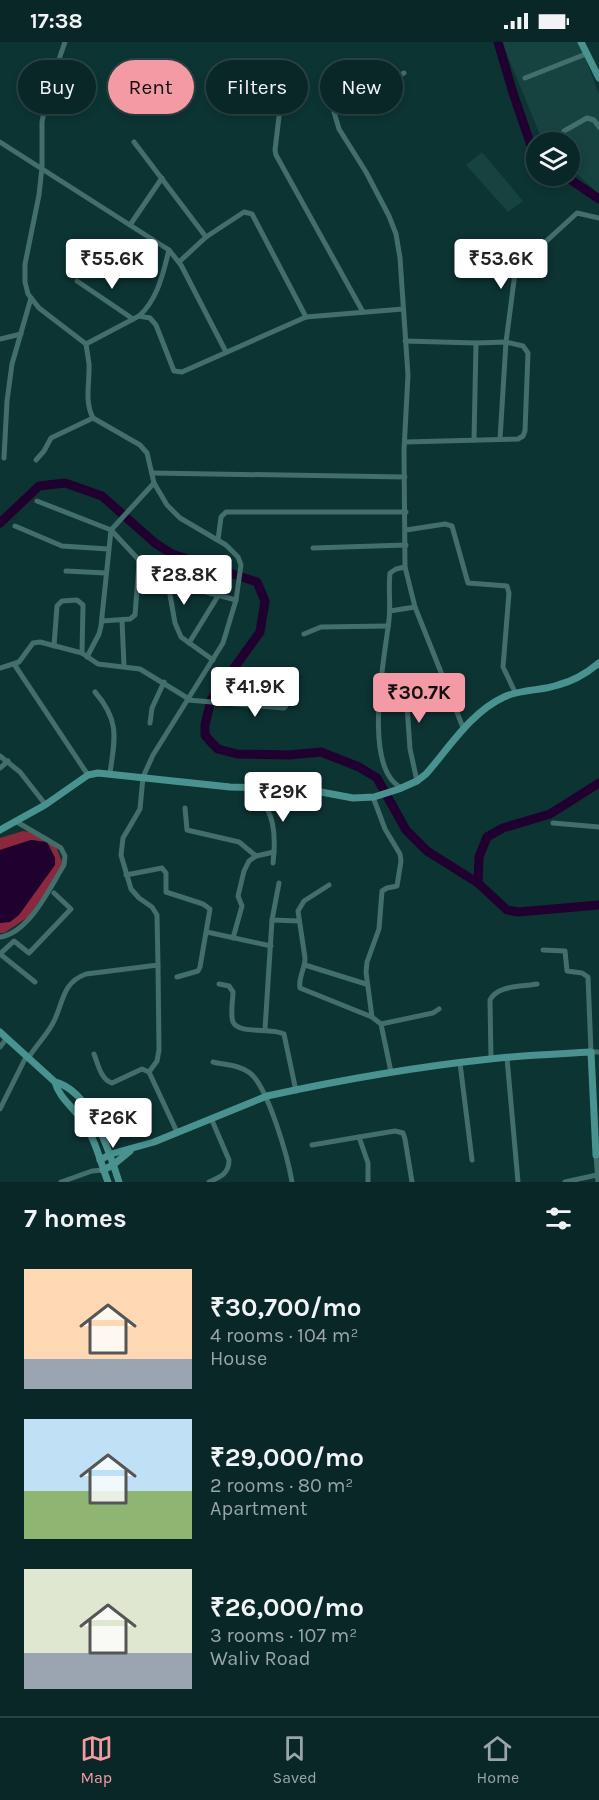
<!DOCTYPE html>
<html lang="en">
<head>
<meta charset="utf-8">
<style>
	body { margin:0; font-family:Karla,sans-serif; background:#173332; color:#f1f3f6; height:100vh; display:flex; flex-direction:column; font-size:22px; white-space:nowrap }
	* { box-sizing:border-box; margin:0 }
	p { font-size:20px; color:#99a5a7 }
	.icon { flex:none; width:33px; height:33px; fill:none; stroke:currentColor; stroke-width:2; stroke-linecap:round; stroke-linejoin:round }
	.map { position:relative; height:1140px; overflow:hidden }
	.drawer { display:flex; flex-direction:column; background:#092726; flex:1 }
	.drawer>* { flex:none }
	.guide { position:absolute; left:18px; top:18px; width:564px; height:54px; display:flex; gap:12px }
	.tools { position:absolute; left:526px; top:90px; display:grid; gap:12px }
	.tools a { display:grid; place-items:center; width:54px; height:54px; border-radius:50%; background:#092726; box-shadow:0 3px 9px #0003,0 0 0 2px #294443; font-size:30px }
	.price { position:absolute; translate:-50% -51px; padding:0 14px; border-radius:6px; background:#fff; color:#222; font-size:20px; line-height:39px; filter:drop-shadow(0 2px 3px #0008) }
	.price::after { content:''; position:absolute; left:50%; top:36px; width:18px; height:14px; margin-left:-9px; background:inherit; clip-path:polygon(0 0,100% 0,50% 100%) }
	.price.selected { background:#f49aa4; color:#111 }
	ul { padding:0; list-style:none }
	li { display:flex; align-items:center; gap:18px; height:150px; padding:0 24px }
	li span { display:grid; place-items:center; flex:none; width:168px; height:120px; border-radius:0px; color:#555 }
	li>.icon { margin-inline-start:auto }
	span .icon { width:72px; height:72px; fill:#fffc; stroke-width:1 }
	li b { font-size:26px }
	h2 { display:flex; justify-content:space-between; align-items:center; height:72px; padding:0 24px; font-size:26px }
	.chip { padding:0 21px; border-radius:27px; background:#092726; box-shadow:0 3px 9px #0003,0 0 0 2px #294443; font-size:21px; line-height:54px }
	.chip.selected { background:#f49aa4; color:#111 }
	.status { display:flex; justify-content:space-between; align-items:center; height:42px; padding:0 30px; background:#092726; direction:ltr }
	.status svg { height:16px; fill:currentColor }
	.tab-bar { display:flex; justify-content:space-around; align-items:center; height:84px; border-top:2px solid #294443; background:#092726; font-size:16px; color:#99a5a7 }
	.tab-bar a { display:grid; justify-items:center; gap:3px }
	.tab-bar .selected { color:#f49aa4 }
	.map>svg:first-child { display:block }
	.built { fill:#164240 }
	.green { fill:#8c283d }
	.water { fill:#20002f }
	.lines { fill:none; stroke-linecap:round; stroke-linejoin:round }
	.river { stroke:#20002f; stroke-width:9 }
	.street { stroke:#426e6c; stroke-width:5 }
	.secondary { stroke:#49928f; stroke-width:7 }
</style>
</head>
<body>
<div class="status"><b>17:38</b><svg viewBox="0 0 49 12"><path d="M0 12V9h3v3zM5 12V6h3v6zM10 12V3h3v9zM15 12V0h3v12zM26 1h20v11H26zM47 4h2v5h-2z"/></svg></div>
<div class="map">
<svg width="599" height="1140" viewBox="0 0 599 1140">
	<rect width="100%" height="100%" fill="#0c3433"/>
	<g class="built">
		<path d="M502 0H579L599 52V152L570 126V100H543Z"/>
		<path d="M482 110 523 159 508 170 466 123Z"/>
	</g>
	<path class="green" d="M23 789C53 793 52 794 63 822L50 844 28 875 4 891H0V881H3L55 816 47 800 31 798 0 808V796Z"/>
	<path class="water" d="M31 798 47 800 55 816V823L19 873 10 880 0 881V808Z"/>
	<g class="lines">
		<g class="river">
			<path d="M498 0 513 51 534 112 537 113"/>
			<path d="M565 134 599 157"/>
			<path d="M0 481 39 444 65 441 102 454 155 501 172 512 257 540 265 559 260 590 211 658 205 683V693L211 700 218 707 237 712 289 713 321 710 359 725 377 736 406 788 427 809 478 841 507 868 518 870 599 863"/>
			<path d="M478 841 479 815 487 795 503 786 550 772 599 741"/>
		</g>
		<g class="street">
			<path d="M404 31 388 39 347 52 338 59 334 70 339 87 366 130 389 174 396 192 400 216 408 333 404 408 405 525 415 565 464 688"/>
			<path d="M525 36 586 12"/>
			<path d="M281 58 275 108 276 113 363 270"/>
			<path d="M564 89 587 76 594 78 599 85"/>
			<path d="M0 100 169 208C163 231 158 257 139 274"/>
			<path d="M134 100 206 195 179 220"/>
			<path d="M130 183 162 136"/>
			<path d="M206 195 244 170 252 172 306 275"/>
			<path d="M169 208 181 223 226 310"/>
			<path d="M77 239 133 277"/>
			<path d="M0 297 21 292"/>
			<path d="M86 302 139 274 150 276 156 283 174 329 182 330 306 275 403 267"/>
			<path d="M500 397 506 300 515 231 518 225 577 171 599 176"/>
			<path d="M474 398 476 301"/>
			<path d="M405 400 518 397 523 394 525 389 528 311 523 304 506 300 476 301 405 299"/>
			<path d="M4 416 7 359 12 322 31 256"/>
			<path d="M36 418 44 409 51 396 93 376"/>
			<path d="M152 431 405 435"/>
			<path d="M37 459 111 488 138 517 139 521 135 573 130 577 102 579"/>
			<path d="M15 484 62 504 108 507"/>
			<path d="M406 488 445 482 452 484 468 541 507 544 509 551 503 625 515 650"/>
			<path d="M218 498 221 475 226 470H406"/>
			<path d="M313 506 406 503"/>
			<path d="M66 529 106 531"/>
			<path d="M390 569 415 565"/>
			<path d="M122 578 124 624"/>
			<path d="M304 592 321 585 388 584"/>
			<path d="M189 601 218 554"/>
			<path d="M54 604 57 564 62 559 77 558 83 563 82 611"/>
			<path d="M87 615 99 592 101 584 111 488 154 441"/>
			<path d="M213 618 181 595 175 581 169 547 171 544 176 542 236 558"/>
			<path d="M14 622 88 733"/>
			<path d="M0 626 19 620 33 601 40 600 82 611 98 622 140 627 189 657"/>
			<path d="M95 650C120 679 115 696 110 731"/>
			<path d="M188 658 284 666 286 664 288 645"/>
			<path d="M150 681 152 666 164 640"/>
			<path d="M0 714 20 730 45 762"/>
			<path d="M0 726 8 719"/>
			<path d="M417 739 410 707 406 649C410 646 437 645 446 643"/>
			<path d="M256 745C257 755 263 759 267 767 276 782 275 804 273 821"/>
			<path d="M402 746C361 727 385 614 389 578 391 562 388 547 390 531L396 527 405 525"/>
			<path d="M185 766 187 788 239 800 256 814"/>
			<path d="M553 781 599 785"/>
			<path d="M126 833 162 826 166 831V850L203 862 210 867 200 925 198 929 177 935"/>
			<path d="M329 843 304 859 298 869 305 916C305 927 298 936 300 946L372 975 381 982 391 1030"/>
			<path d="M272 878 299 879"/>
			<path d="M207 890 271 904"/>
			<path d="M0 895C29 891 49 847 64 823L65 814 61 806 17 780"/>
			<path d="M233 896 242 864 238 854 244 829 249 819 256 814 274 810"/>
			<path d="M543 908 565 909 567 929 582 931 588 935 591 1010H599"/>
			<path d="M0 912 14 899 29 911 71 867 54 851"/>
			<path d="M0 912 35 940"/>
			<path d="M305 923 366 942"/>
			<path d="M219 942 229 944 233 950C233 958 230 972 233 980 239 993 271 985 284 992L296 1049"/>
			<path d="M372 975 366 930 367 920 379 887 382 849 387 846 397 844 401 819 400 812 385 787 373 755"/>
			<path d="M381 982 433 971 439 967"/>
			<path d="M265 987 272 878 279 841"/>
			<path d="M0 1005 7 996"/>
			<path d="M94 1012C98 1022 101 1038 112 1041L142 1027 149 1030 177 1090"/>
			<path d="M29 1015C37 1002 48 992 54 979 64 959 62 941 86 932L158 923 157 873 152 865 139 856 131 847 121 813 123 796 140 767 143 735 153 713 223 601 236 558 241 523 238 515 226 503 180 476 167 463 154 441 147 411 140 403 93 376C84 359 90 340 89 322 88 315 87 308 86 302L39 266 28 252 25 240V222L39 153 42 125V80L48 49 65 0"/>
			<path d="M507 1016 518 1140"/>
			<path d="M491 1017 490 958C497 943 521 945 537 942"/>
			<path d="M213 1020C225 1023 240 1023 250 1031 268 1045 288 1116 292 1140"/>
			<path d="M460 1021 472 1118"/>
			<path d="M149 1030 157 1019 159 1008 158 923"/>
			<path d="M0 1067 27 1013"/>
			<path d="M312 1103 359 1095"/>
			<path d="M596 1113 598 1140"/>
			<path d="M61 1140 92 1129 103 1128"/>
			<path d="M209 1140C220 1135 229 1132 229 1118L211 1076"/>
			<path d="M368 1140V1121L359 1095 395 1089 403 1091 405 1097 412 1140"/>
			<path d="M565 1140 597 1133"/>
		</g>
		<g class="secondary">
			<path d="M581 0 599 36"/>
			<path d="M0 788 45 763 88 733 98 731 230 745 305 747 353 756 374 755 399 747 417 739 426 732C449 706 471 670 504 655 521 647 541 649 558 643 574 639 587 631 599 621"/>
			<path d="M0 990 55 1040C91 1049 109 1109 119 1140"/>
			<path d="M55 1040C59 1056 73 1065 82 1078 95 1096 100 1119 108 1140"/>
			<path d="M100 1118 111 1112 154 1100 267 1054C340 1038 415 1025 490 1017 524 1013 558 1012 591 1010L596 1113 599 1112"/>
			<path d="M103 1128 113 1123 130 1109"/>
		</g>
	</g>
</svg>
<div class="tools">
<a><svg class="icon" aria-label="layers" viewBox="0 0 24 24"><path d="M12 4l9 5-9 5-9-5zM3 14l9 5 9-5"/></svg></a>
</div>
<b class="price" style="left:112px;top:248px">₹55.6K</b>
<b class="price" style="left:501px;top:248px">₹53.6K</b>
<b class="price" style="left:184px;top:564px">₹28.8K</b>
<b class="price" style="left:255px;top:676px">₹41.9K</b>
<b class="price selected" style="left:419px;top:682px">₹30.7K</b>
<b class="price" style="left:283px;top:781px">₹29K</b>
<b class="price" style="left:113px;top:1107px">₹26K</b>
<div class="guide">
<a class="chip">Buy</a>
<a class="chip selected">Rent</a>
<a class="chip">Filters</a>
<a class="chip">New</a>
</div>
</div>
<section class="drawer">
<h2>7 homes<svg class="icon" aria-label="filters" viewBox="0 0 24 24"><path d="M4 7h16M4 17h16"/><circle cx="9" cy="7" r="2"/><circle cx="15" cy="17" r="2"/></svg></h2>
<ul>
<li><span style="background:linear-gradient(#ffd9b3 75%,#9aa5b1 0)"><svg class="icon" aria-label="home" viewBox="0 0 24 24"><path d="M3 11l9-7 9 7M6 9v11h12V9"/></svg></span><div><b>₹30,700/mo</b><p>4 rooms · 104 m²</p><p>House</p></div></li>
<li><span style="background:linear-gradient(#bfe0f5 60%,#8fb573 0)"><svg class="icon" aria-label="home" viewBox="0 0 24 24"><path d="M3 11l9-7 9 7M6 9v11h12V9"/></svg></span><div><b>₹29,000/mo</b><p>2 rooms · 80 m²</p><p>Apartment</p></div></li>
<li><span style="background:linear-gradient(#dfe7d0 70%,#9aa5b1 0)"><svg class="icon" aria-label="home" viewBox="0 0 24 24"><path d="M3 11l9-7 9 7M6 9v11h12V9"/></svg></span><div><b>₹26,000/mo</b><p>3 rooms · 107 m²</p><p>Waliv Road</p></div></li>
</ul>
</section>
<nav class="tab-bar">
<a class="selected"><svg class="icon" aria-label="map" viewBox="0 0 24 24"><path d="M3 6l6-2 6 2 6-2v14l-6 2-6-2-6 2zM9 4v14M15 6v14"/></svg>Map</a>
<a><svg class="icon" aria-label="saved" viewBox="0 0 24 24"><path d="M7 4h10v16l-5-4-5 4z"/></svg>Saved</a>
<a><svg class="icon" aria-label="home" viewBox="0 0 24 24"><path d="M3 11l9-7 9 7M6 9v11h12V9"/></svg>Home</a>
</nav>
</body>
</html>
